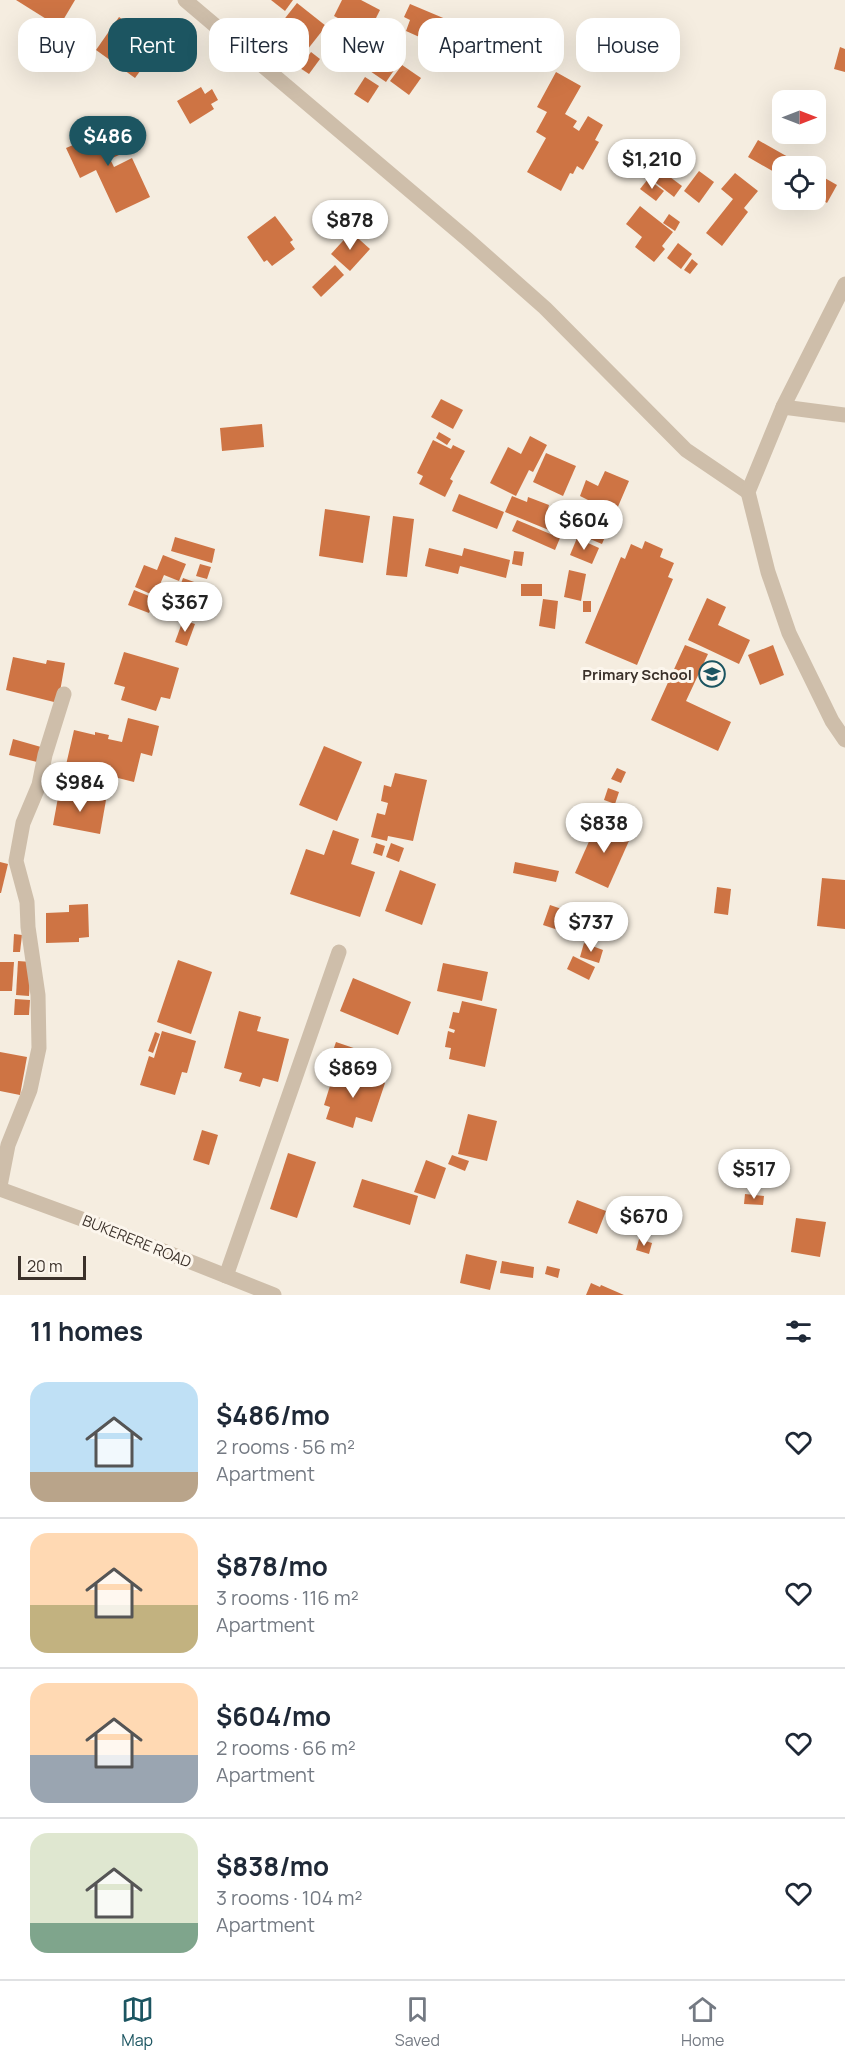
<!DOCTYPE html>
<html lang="en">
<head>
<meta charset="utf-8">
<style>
	body { margin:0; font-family:Manrope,sans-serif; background:#f6f6f7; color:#1f2937; height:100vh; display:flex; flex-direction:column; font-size:22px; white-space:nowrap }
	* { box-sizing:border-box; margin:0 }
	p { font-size:20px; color:#747a83 }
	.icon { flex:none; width:33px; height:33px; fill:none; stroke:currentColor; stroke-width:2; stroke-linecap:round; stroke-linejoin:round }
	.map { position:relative; height:1295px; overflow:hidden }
	.details { display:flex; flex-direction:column; background:#fff; flex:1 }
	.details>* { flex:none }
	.banner { position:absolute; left:18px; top:18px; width:810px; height:54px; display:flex; gap:12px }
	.needle { width:39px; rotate:90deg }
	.buttons { position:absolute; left:772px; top:90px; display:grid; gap:12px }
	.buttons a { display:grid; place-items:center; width:54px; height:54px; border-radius:12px; background:#fff; box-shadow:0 6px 24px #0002; font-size:30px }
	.scale { position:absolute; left:18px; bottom:15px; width:68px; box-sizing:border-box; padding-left:6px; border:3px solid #3b312a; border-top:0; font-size:16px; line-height:21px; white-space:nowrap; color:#3b312a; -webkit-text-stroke:4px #fcf6ed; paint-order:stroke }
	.price { position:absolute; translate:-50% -51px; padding:0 14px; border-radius:21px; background:#fff; color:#222; font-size:20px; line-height:39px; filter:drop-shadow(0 2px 3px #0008) }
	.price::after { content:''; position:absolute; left:50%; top:36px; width:18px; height:14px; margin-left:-9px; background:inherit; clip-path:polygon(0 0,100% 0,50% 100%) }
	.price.current { background:#1c5561; color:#fff }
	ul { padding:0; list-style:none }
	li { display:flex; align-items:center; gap:18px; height:150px; padding:0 30px }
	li+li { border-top:2px solid #e0e1e3 }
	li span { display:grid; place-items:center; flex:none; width:168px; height:120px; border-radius:18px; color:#555 }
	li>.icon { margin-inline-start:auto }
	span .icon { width:72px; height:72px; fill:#fffc; stroke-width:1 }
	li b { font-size:26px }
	h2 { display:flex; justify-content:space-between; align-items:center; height:72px; padding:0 30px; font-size:26px }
	.pill { padding:0 21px; border-radius:18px; background:#fff; box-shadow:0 6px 24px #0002; font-size:21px; line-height:54px }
	.pill.current { background:#1c5561; color:#fff }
	.menu { display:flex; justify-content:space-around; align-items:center; height:84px; border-top:2px solid #e0e1e3; background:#fff; font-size:16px; color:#747a83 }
	.menu a { display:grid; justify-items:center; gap:3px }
	.menu .current { color:#1c5561 }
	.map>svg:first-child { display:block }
	.building { fill:#ce7444 }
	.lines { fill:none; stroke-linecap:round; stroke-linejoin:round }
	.minor { stroke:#cebeaa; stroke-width:15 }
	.tertiary { stroke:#cebeaa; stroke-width:15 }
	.labels { text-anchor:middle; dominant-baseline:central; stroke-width:6; stroke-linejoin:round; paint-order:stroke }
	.poi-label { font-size:15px; font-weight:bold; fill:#3b312a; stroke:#fcf6ed; text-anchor:end }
	.street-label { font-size:15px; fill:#3b312a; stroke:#fcf6ed }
</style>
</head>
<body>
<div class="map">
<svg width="845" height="1295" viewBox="0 0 845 1295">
	<rect width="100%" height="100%" fill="#f5ede0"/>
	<g class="building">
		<path d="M16 0H75L59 27Z"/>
		<path d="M271 0H293L285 11Z"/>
		<path d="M342 0H361L380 10 368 34 334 16Z"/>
		<path d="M297 3 326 26 300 59 271 36Z"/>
		<path d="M410 4 448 20 435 44 406 31 410 20 404 17Z"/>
		<path d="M119 17 159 45 135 78 96 50Z"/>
		<path d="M338 25 362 42 347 66 322 49Z"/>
		<path d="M840 47 845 49V72L834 69Z"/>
		<path d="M311 52 320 59 309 74 300 68Z"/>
		<path d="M378 52 397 66 386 82 367 69Z"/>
		<path d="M402 65 421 78 409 95 390 81Z"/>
		<path d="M556 72 581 86 565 114 577 121 573 127 579 131 588 116 603 125 595 140 599 142 583 170 577 166 573 174 570 173 561 191 527 172 546 138 536 132 547 112 537 107Z"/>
		<path d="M365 77 379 86 368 103 354 94Z"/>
		<path d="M201 87 205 94 212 89 218 100 211 104 214 109 190 124 177 101Z"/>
		<path d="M102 118 119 155 110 159 114 167 132 158 150 197 116 213 96 170 80 178 66 148 85 140 80 128Z"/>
		<path d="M758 140 804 166H783V177L748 157Z"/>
		<path d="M658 168 682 186 674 197 651 179Z"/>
		<path d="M699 171 714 182 699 203 684 191Z"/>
		<path d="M735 173 758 191 744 208 748 212 722 246 706 233 733 199 721 189Z"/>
		<path d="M816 173 837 185 827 203 816 196Z"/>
		<path d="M648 179 664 191 656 201 640 189Z"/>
		<path d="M640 206 673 232 662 246 665 249 654 262 635 247 642 237 626 224Z"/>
		<path d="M669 214 680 222 675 231 663 223Z"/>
		<path d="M275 216 293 240 290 242 295 249 272 266 267 260 264 262 247 237Z"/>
		<path d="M351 232 370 249 350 271 331 254Z"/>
		<path d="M678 243 692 254 681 269 667 258Z"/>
		<path d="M692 259 698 264 690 274 684 270Z"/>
		<path d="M335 265 344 275 321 297 312 287Z"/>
		<path d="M441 399 463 410 453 429 431 417Z"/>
		<path d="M262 424 264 447 222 451 220 428Z"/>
		<path d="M439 432 451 439 447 445 436 438Z"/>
		<path d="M530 436 547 445 533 472 529 470 516 496 490 483 508 447 521 454Z"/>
		<path d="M433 440 451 449 453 445 465 451 450 479 453 481 445 497 419 484 423 476 417 473Z"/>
		<path d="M546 453 576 466 563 496 533 482Z"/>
		<path d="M605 471 629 481 602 544 578 534 579 532 569 527 580 502 590 506 592 502 580 496 586 480 598 486Z"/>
		<path d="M459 494 504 512 497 529 452 511Z"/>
		<path d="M512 496 527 502 528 497 549 505 548 509 563 515 556 533 505 512Z"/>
		<path d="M325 509 370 516 363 563 319 556Z"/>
		<path d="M393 516 414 519 407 577 386 575Z"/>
		<path d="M517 520 560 538 555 550 512 531Z"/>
		<path d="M175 537 215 549 212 563 171 551Z"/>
		<path d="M577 538 599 548 592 564 570 555Z"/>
		<path d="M645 541 663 549 660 557 674 563 668 577 673 579 637 665 585 643 621 557 625 559 631 544 642 549Z"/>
		<path d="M429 548 462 556 464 548 510 560 506 578 460 566 458 574 425 566Z"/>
		<path d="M514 551 524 552 522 566 512 564Z"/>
		<path d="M163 555 186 564 179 581 164 575 155 596 135 587 144 565 157 570Z"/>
		<path d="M200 564 211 567 207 579 196 576Z"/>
		<path d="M569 570 586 574 581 601 564 597Z"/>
		<path d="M183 578 197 583 193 594 179 589Z"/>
		<rect x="521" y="584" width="21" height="12"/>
		<path d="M134 590 154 598 149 613 128 605Z"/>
		<path d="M707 598 726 607 718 625 750 640 739 664 688 640Z"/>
		<path d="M543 599 558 601 555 629 539 626Z"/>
		<rect x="583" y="601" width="8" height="11"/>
		<path d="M183 620 195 624 187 646 175 642Z"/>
		<path d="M685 645 708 654 686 701 731 722 718 751 651 720Z"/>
		<path d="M773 645 784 675 760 685 748 655Z"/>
		<path d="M124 652 179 668 170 699 161 697 156 711 121 700 125 687 114 684Z"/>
		<path d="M13 657 46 664 47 660 65 663 58 703 6 690Z"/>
		<path d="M128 718 159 726 152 756 141 753 134 782 66 765 74 730 95 735V732L109 735 108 739 122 742Z"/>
		<path d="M13 739 41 747 37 762 9 755Z"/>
		<path d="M324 746 362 762 337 821 299 805Z"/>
		<path d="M617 768 626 772 621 783 611 779Z"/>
		<path d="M80 772 106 779 103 794 76 788Z"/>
		<path d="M395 773 427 780 413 841 388 836 387 841 371 837 377 813 385 815 388 803 381 801 384 785 391 787Z"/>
		<path d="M608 788 619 792 615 804 604 800Z"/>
		<path d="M59 792 106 800 100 834 53 825Z"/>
		<path d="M599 819 632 834 608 888 575 873Z"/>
		<path d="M333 830 359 839 351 864 375 872 360 917 290 894 306 849 324 855Z"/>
		<path d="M376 843 385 846 382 856 373 853Z"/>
		<path d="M391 843 404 848 399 862 386 857Z"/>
		<path d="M0 862 8 864 1 893H0Z"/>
		<path d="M515 862 559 871 556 882 513 873Z"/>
		<path d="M400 870 436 884 422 925 385 911Z"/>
		<path d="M822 878 845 880V929L817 926Z"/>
		<path d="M717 887 731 889 728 915 714 913Z"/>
		<path d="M88 904 89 937 79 938V942L46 943V913L69 912V905Z"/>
		<path d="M550 905 591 919 585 939 543 925Z"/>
		<path d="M14 934 22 935 20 952H13Z"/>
		<path d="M584 943 603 950 599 963 580 957Z"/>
		<path d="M573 956 595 967 589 980 567 969Z"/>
		<path d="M178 960 212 972 191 1034 157 1022Z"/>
		<path d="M18 961 31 962 29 996 16 995Z"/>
		<path d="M0 962H14L12 991H0Z"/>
		<path d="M443 963 488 972 482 1001 437 991Z"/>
		<path d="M353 978 411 1002 398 1035 340 1011Z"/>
		<path d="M15 999 30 1000 29 1015H14Z"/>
		<path d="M462 1001 497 1009 485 1067 449 1059 451 1048 445 1047 448 1031 454 1033 455 1030 449 1028 453 1012 459 1013Z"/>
		<path d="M239 1011 261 1017 257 1031 289 1039 278 1082 263 1078 260 1087 239 1081 242 1073 224 1068Z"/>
		<path d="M162 1031 196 1041 187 1073 182 1072 175 1095 140 1085 149 1056 154 1058Z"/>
		<path d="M155 1032 160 1034 153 1053 148 1051Z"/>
		<path d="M336 1042 380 1057 374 1076 357 1070 355 1075 328 1065Z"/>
		<path d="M0 1052 27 1057 20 1095 0 1091Z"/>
		<path d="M334 1073 360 1082 362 1075 385 1083 372 1122 356 1117 353 1128 326 1119 330 1107 324 1105Z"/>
		<path d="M468 1114 497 1121 487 1161 458 1154Z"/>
		<path d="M202 1130 218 1135 209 1165 193 1160Z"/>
		<path d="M743 1150 759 1152 757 1167 742 1165Z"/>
		<path d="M288 1153 316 1162 297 1218 270 1209Z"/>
		<path d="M452 1155 469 1161 465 1171 448 1164Z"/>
		<path d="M426 1160 446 1168 435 1199 414 1192Z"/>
		<path d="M362 1179 418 1196 410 1225 353 1207Z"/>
		<path d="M745 1194 764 1196 763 1205 744 1204Z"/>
		<path d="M577 1200 606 1211 597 1234 568 1223Z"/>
		<path d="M796 1218 826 1222 820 1257 791 1252Z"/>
		<path d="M639 1239 652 1243 649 1254 636 1250Z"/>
		<path d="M466 1254 497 1261 490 1290 460 1283Z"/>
		<path d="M502 1261 534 1267 533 1278 500 1273Z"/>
		<path d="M547 1266 560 1269 558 1278 545 1274Z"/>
		<path d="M591 1283 600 1287 601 1285 624 1295H586Z"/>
	</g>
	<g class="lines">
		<g class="minor">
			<path d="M185 0 467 239 545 308 686 450 748 492"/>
			<path d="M845 284 783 407 748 492 768 572 789 633 832 721 845 740"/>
			<path d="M783 407 845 415"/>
			<path d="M0 1186 8 1145 30 1090 39 1048 38 995 28 927 27 902 16 861 23 823 39 785 45 755 64 694"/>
			<path d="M226 1276 339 952"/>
		</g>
		<path class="tertiary" d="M0 1189 98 1225 274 1295"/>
	</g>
	<defs>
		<g id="school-ring" transform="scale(1.35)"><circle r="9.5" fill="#fcf6ed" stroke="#1c5561" stroke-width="1.5"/><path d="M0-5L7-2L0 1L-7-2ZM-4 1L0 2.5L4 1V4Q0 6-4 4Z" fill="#1c5561"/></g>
	</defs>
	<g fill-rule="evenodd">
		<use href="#school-ring" x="712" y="674"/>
	</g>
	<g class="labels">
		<g class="poi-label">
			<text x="692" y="674">Primary School</text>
		</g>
		<g class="street-label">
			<text transform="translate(137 1241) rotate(22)">BUKERERE ROAD</text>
		</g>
	</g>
</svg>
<div class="buttons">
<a><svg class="needle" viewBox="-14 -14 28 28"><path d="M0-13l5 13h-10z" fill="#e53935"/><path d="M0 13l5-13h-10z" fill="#747a83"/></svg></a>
<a><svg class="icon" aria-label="locate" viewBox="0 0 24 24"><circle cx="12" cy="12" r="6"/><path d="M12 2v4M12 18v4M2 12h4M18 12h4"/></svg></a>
</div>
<div class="scale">20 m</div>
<b class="price current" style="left:108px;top:167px">$486</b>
<b class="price" style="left:652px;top:190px">$1,210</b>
<b class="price" style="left:350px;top:251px">$878</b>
<b class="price" style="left:584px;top:551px">$604</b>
<b class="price" style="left:185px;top:633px">$367</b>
<b class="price" style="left:80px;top:813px">$984</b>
<b class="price" style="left:604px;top:854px">$838</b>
<b class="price" style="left:591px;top:953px">$737</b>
<b class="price" style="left:353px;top:1099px">$869</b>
<b class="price" style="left:754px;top:1200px">$517</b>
<b class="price" style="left:644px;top:1247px">$670</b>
<div class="banner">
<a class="pill">Buy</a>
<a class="pill current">Rent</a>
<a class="pill">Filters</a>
<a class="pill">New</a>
<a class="pill">Apartment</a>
<a class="pill">House</a>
</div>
</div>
<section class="details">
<h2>11 homes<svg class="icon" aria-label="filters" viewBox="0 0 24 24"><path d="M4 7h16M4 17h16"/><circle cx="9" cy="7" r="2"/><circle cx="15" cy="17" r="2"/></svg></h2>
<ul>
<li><span style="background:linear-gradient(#bfe0f5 75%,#b9a48a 0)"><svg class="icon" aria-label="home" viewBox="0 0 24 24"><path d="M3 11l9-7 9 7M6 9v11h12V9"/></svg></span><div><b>$486/mo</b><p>2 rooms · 56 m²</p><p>Apartment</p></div><svg class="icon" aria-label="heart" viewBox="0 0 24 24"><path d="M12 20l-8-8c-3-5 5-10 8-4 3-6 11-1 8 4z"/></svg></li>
<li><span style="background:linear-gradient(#ffd9b3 60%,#c2b280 0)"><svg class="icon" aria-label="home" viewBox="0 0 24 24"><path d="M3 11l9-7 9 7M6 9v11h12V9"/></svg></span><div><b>$878/mo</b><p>3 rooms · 116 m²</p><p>Apartment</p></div><svg class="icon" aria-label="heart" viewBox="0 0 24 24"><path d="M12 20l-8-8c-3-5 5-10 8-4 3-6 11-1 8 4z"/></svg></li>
<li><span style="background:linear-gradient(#ffd9b3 60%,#9aa5b1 0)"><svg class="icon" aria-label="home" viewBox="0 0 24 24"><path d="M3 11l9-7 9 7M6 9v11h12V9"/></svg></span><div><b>$604/mo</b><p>2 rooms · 66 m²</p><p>Apartment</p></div><svg class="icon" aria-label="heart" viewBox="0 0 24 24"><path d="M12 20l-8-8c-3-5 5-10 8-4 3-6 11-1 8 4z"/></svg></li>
<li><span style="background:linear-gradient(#dfe7d0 75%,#7fa58c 0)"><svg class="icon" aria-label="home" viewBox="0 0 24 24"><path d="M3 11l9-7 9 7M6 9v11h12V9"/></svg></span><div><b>$838/mo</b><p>3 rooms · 104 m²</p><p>Apartment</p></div><svg class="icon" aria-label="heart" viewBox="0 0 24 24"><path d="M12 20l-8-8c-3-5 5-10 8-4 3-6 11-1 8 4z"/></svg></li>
</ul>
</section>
<nav class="menu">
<a class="current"><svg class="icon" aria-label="map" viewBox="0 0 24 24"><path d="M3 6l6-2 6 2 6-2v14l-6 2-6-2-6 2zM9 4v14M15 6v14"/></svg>Map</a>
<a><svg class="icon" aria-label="saved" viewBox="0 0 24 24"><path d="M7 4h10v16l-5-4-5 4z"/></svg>Saved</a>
<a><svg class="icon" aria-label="home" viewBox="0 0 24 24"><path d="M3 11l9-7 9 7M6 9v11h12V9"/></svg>Home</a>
</nav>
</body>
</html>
